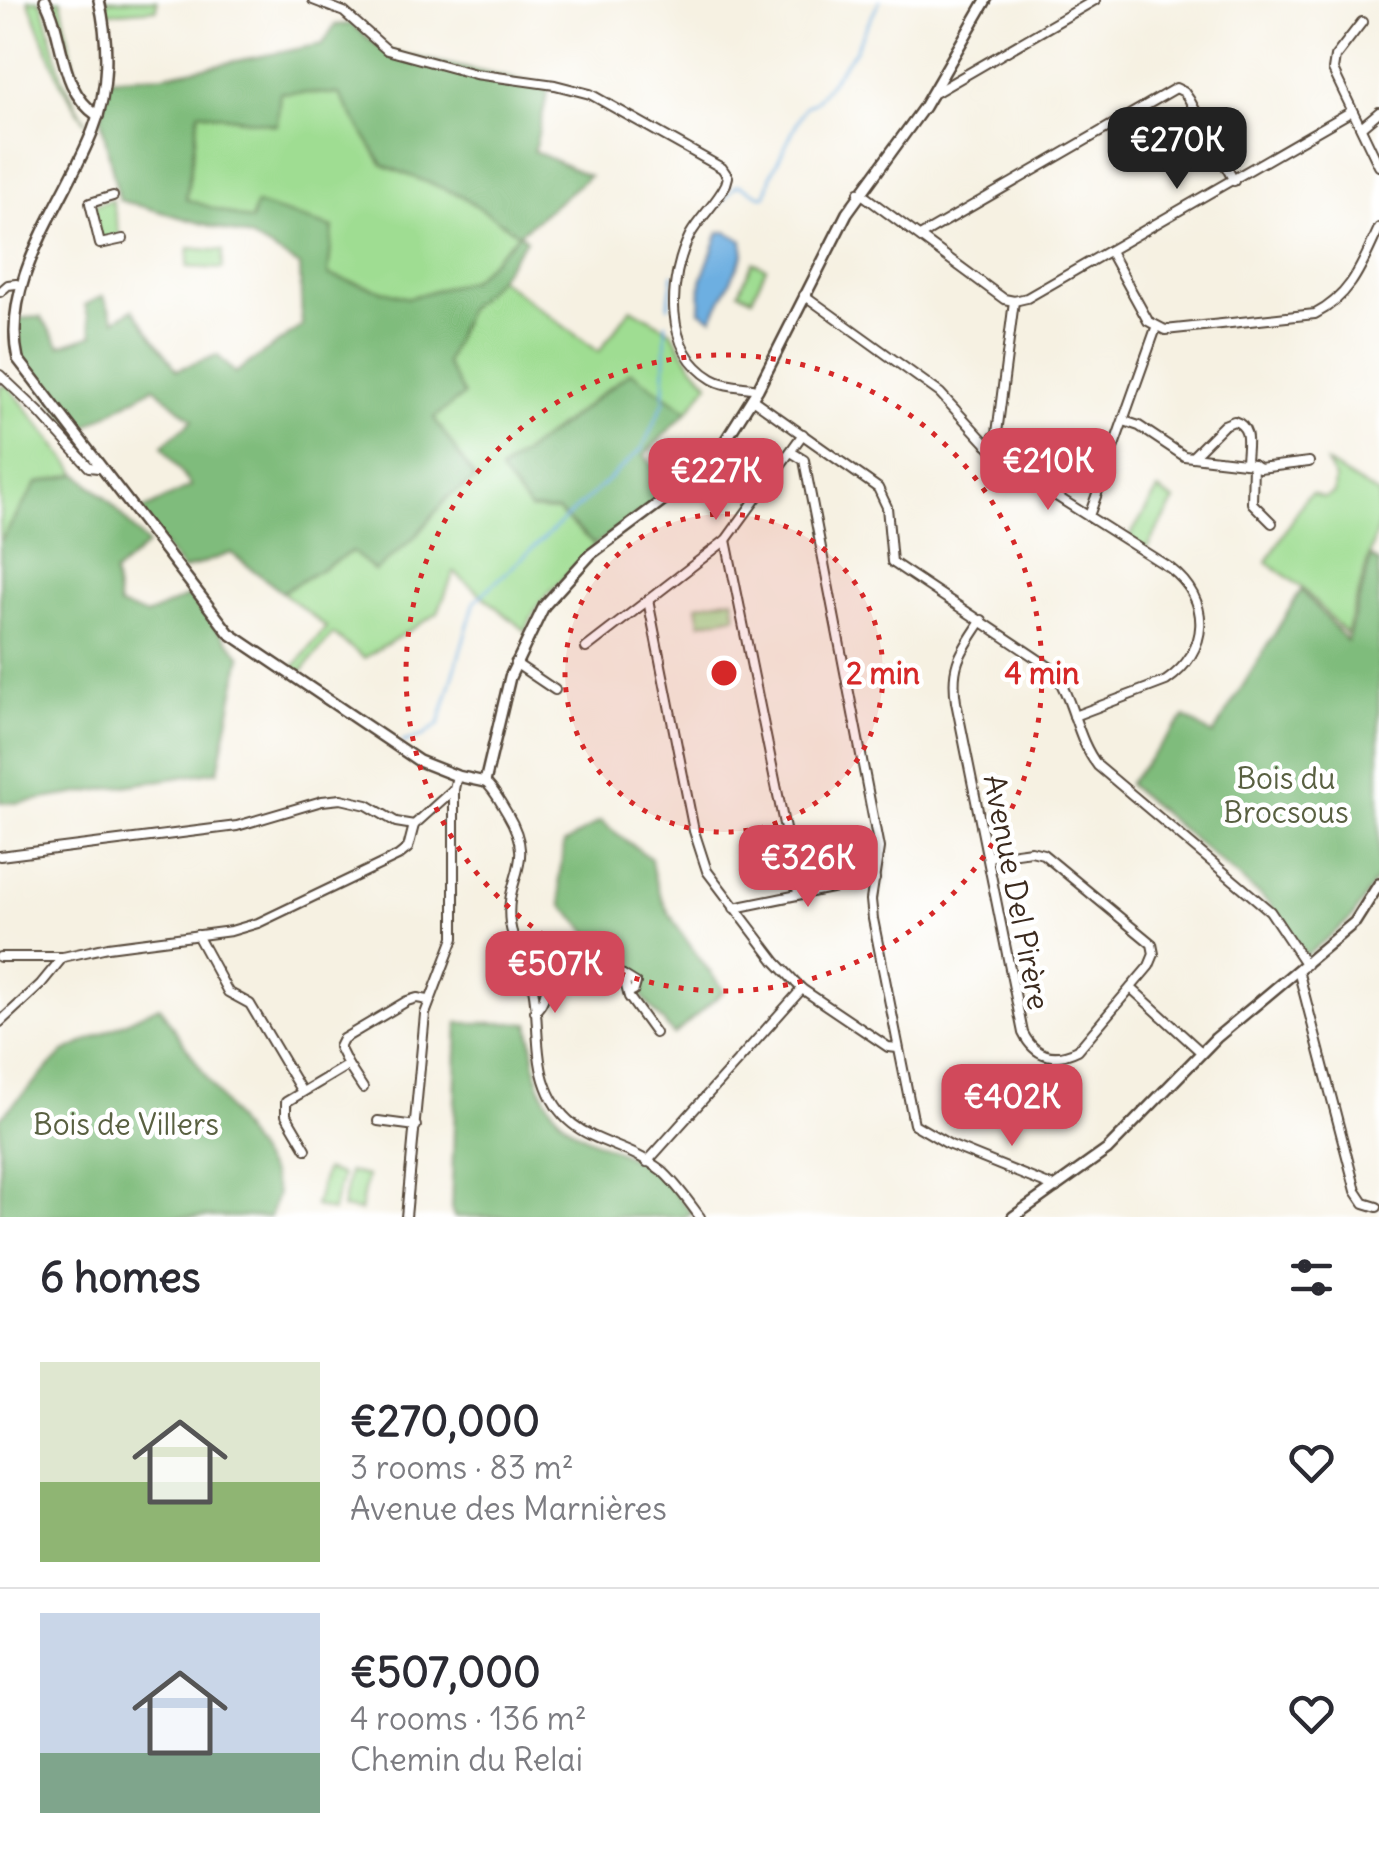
<!DOCTYPE html>
<html lang="en">
<head>
<meta charset="utf-8">
<style>
	body { margin:0; font-family:Delius,sans-serif; background:#f2f2f3; color:#2b2b33; height:100vh; display:flex; flex-direction:column; font-size:38px; white-space:nowrap }
	* { box-sizing:border-box; margin:0 }
	p { font-size:32px; color:#7c7c81 }
	.icon { flex:none; width:55px; height:55px; fill:none; stroke:currentColor; stroke-width:2; stroke-linecap:round; stroke-linejoin:round }
	.map { position:relative; height:1217px; overflow:hidden }
	.side { display:flex; flex-direction:column; background:#fff; flex:1 }
	.side>* { flex:none }
	.price { position:absolute; translate:-50% -85px; padding:0 22px; border-radius:20px; background:#d1495b; color:#fff; font-size:32px; line-height:65px; filter:drop-shadow(0 2px 5px #0008) }
	.price::after { content:''; position:absolute; left:50%; top:60px; width:30px; height:22px; margin-left:-15px; background:inherit; clip-path:polygon(0 0,100% 0,50% 100%) }
	.price.selected { background:#222; color:#fff }
	ul { padding:0; list-style:none }
	li { display:flex; align-items:center; gap:30px; height:250px; padding:0 40px }
	li+li { border-top:2px solid #e1e1e2 }
	li span { display:grid; place-items:center; flex:none; width:280px; height:200px; border-radius:0px; color:#555 }
	li>.icon { margin-inline-start:auto }
	span .icon { width:120px; height:120px; fill:#fffc; stroke-width:1 }
	li b { font-size:42px }
	h2 { display:flex; justify-content:space-between; align-items:center; height:120px; padding:0 40px; font-size:42px }
	.map>svg:first-child { display:block }
	.green { fill:#9fdd92; stroke:#6d8458; stroke-width:2.5 }
	.forest { fill:#7fbc7c; stroke:#5d734d; stroke-width:2.5; fill-rule:evenodd }
	.water { fill:#6dafe1; stroke:#546c80; stroke-width:2.5 }
	.lines { fill:none; stroke-linecap:round; stroke-linejoin:round }
	.stream { stroke:#6dafe1; stroke-width:2.5 }
	.minor-casing { stroke:#57483b; stroke-width:12 }
	.tertiary-casing { stroke:#57483b; stroke-width:14 }
	.minor { stroke:#fff; stroke-width:8 }
	.tertiary { stroke:#fff; stroke-width:9 }
	.ring { fill:none; stroke:#d62828; stroke-width:5; stroke-dasharray:5 10 }
	.labels { text-anchor:middle; dominant-baseline:central; stroke-width:9; stroke-linejoin:round; paint-order:stroke }
	.park-label { font-size:30px; fill:#596041; stroke:#fff }
	.street-label { font-size:30px; fill:#3b2a1e; stroke:#fff }
	.centre { fill:#d62828; stroke:#fff; stroke-width:5 }
	.ring-label { font-size:30px; text-anchor:middle; font-weight:bold; fill:#d62828; stroke:#fff; stroke-width:9; stroke-linejoin:round; paint-order:stroke }
</style>
</head>
<body>
<div class="map">
<svg width="1379" height="1217" viewBox="0 0 1379 1217">
	<rect width="100%" height="100%" fill="#fff"/>
	<filter id="ink" filterUnits="userSpaceOnUse"><feTurbulence type="fractalNoise" baseFrequency=".01" numOctaves="2"/><feDisplacementMap in="SourceGraphic" scale="20" xChannelSelector="R" yChannelSelector="G"/><feConvolveMatrix kernelMatrix="1 2 1 2 8 2 1 2 1" color-interpolation-filters="sRGB"/></filter>
	<filter id="wash" filterUnits="userSpaceOnUse"><feTurbulence type="fractalNoise" baseFrequency=".0048" numOctaves="4" result="noise"/><feDisplacementMap in="SourceGraphic" scale="40" xChannelSelector="R" yChannelSelector="G"/><feGaussianBlur stdDeviation="2.25" result="paint"/><feColorMatrix in="noise" values="0 0 0 0 0 0 0 0 0 0 0 0 0 0 0 0 0 1.4 0 .05"/><feComposite in="paint" operator="in"/></filter>
	<g filter="url(#wash)">
		<rect width="100%" height="100%" fill="#f6f1e2"/>
		<g class="green">
			<path d="M28 0H39L43 6 62 78 86 123 60 82Z"/>
			<path d="M51 0H61L74 68 87 98 92 101 99 96 94 102 83 97 71 72Z"/>
			<path d="M103 0H157V9L105 13Z"/>
			<path d="M280 92 339 94 383 165 460 195 520 234 472 280 408 298 328 275 332 229 256 204 252 221 186 200 199 112 276 125Z"/>
			<path d="M112 200 120 237 100 241 92 206Z"/>
			<path d="M189 248 223 251 222 269 187 267Z"/>
			<path d="M753 262 766 268 752 298 739 292Z"/>
			<path d="M498 278 599 352 631 308 671 331 690 362 709 383 688 411 630 372 500 471 530 509 557 511 595 545 539 604 525 631 454 572 438 613 364 658 333 634 298 676 291 671 326 627 282 592 353 551 374 571 414 538 448 497 475 480 434 418 446 363 467 309Z"/>
			<path d="M8 385 78 474 37 483 0 542V387Z"/>
			<path d="M1327 463 1379 495V523L1346 634 1302 588 1267 562 1306 497 1311 493 1324 498 1334 493 1335 479Z"/>
			<path d="M1158 490 1175 501 1146 549 1129 538Z"/>
			<path d="M733 598 736 616 700 623 697 605Z"/>
			<path d="M325 1170 342 1175 332 1211 315 1206Z"/>
			<path d="M349 1172 367 1176 360 1211 342 1208Z"/>
		</g>
		<g class="forest">
			<path d="M351 24 383 50 549 87 534 151 589 176 520 233 526 240 498 278 467 309 446 363 464 395 434 418 476 480 448 497 414 538 375 571 352 551 282 592 231 553 183 570 137 513 191 486 162 446 193 420 154 387 77 432 21 359 14 319 41 317 60 346 93 335 85 305 103 296 115 320 133 309 177 370 217 355 235 373 302 326 300 266 250 237 119 200 101 119 107 79 164 75 323 44 335 25ZM280 92 339 94 383 165 460 195 519 234 472 280 408 298 328 275 333 228 256 204 251 221 186 199 199 112 277 125Z"/>
			<path d="M631 372 688 411 644 455 673 490 595 545 558 511 530 509 500 472Z"/>
			<path d="M78 474 111 503 147 545 114 574 119 606 147 615 189 596 241 656 218 771 18 803 0 802V542L37 483Z"/>
			<path d="M1371 557 1379 563V875L1352 918 1306 956 1269 903 1128 784 1185 717 1213 735 1301 590 1347 641Z"/>
			<path d="M600 821 651 859C656 909 695 951 724 991L674 1035 640 994 639 984 562 905 559 880 564 844Z"/>
			<path d="M159 1006 271 1174 277 1193 270 1217H0V1118L64 1052Z"/>
			<path d="M458 1023H529C533 1043 534 1067 540 1085 561 1141 601 1138 642 1164 662 1176 676 1195 692 1213L683 1217H454L451 1208Z"/>
		</g>
		<path class="water" d="M719 232H727L742 240 744 254 712 318 700 311 701 281Z"/>
		<g class="lines">
			<g class="stream">
				<path d="M701 224 736 186 740 185 761 196 766 195 771 175 805 107 816 101 855 50 880 0"/>
				<path d="M668 307 673 274"/>
				<path d="M403 742 423 736 439 724 475 601 642 449 664 402 666 323"/>
			</g>
		</g>
	</g>
	<g filter="url(#ink)">
		<g class="lines">
			<g class="minor-casing">
				<g id="minor">
					<path d="M313 0 344 12 387 50 475 74 555 85 590 94 722 168 728 177 726 184C717 203 700 217 690 235 668 279 663 350 712 379 725 387 744 386 758 389"/>
					<path d="M1362 22 1335 57 1333 70 1379 166"/>
					<path d="M933 94 1095 0"/>
					<path d="M1361 127 1379 112"/>
					<path d="M859 192 1004 299 1014 301"/>
					<path d="M113 196 90 203 100 244 123 239"/>
					<path d="M920 236 1176 88 1184 92 1189 99 1234 181"/>
					<path d="M1110 252 1148 321 1165 330 1315 314C1352 295 1362 264 1379 228"/>
					<path d="M0 292 8 285 16 284"/>
					<path d="M804 295 940 393 1004 463 1170 568C1212 600 1210 651 1166 681L1074 716"/>
					<path d="M1014 301 1027 298 1352 111"/>
					<path d="M0 375 39 412 89 467 98 468"/>
					<path d="M752 399 878 488 887 507 892 562 1051 668C1074 697 1075 737 1098 766L1270 911 1306 965"/>
					<path d="M1124 421 1139 426 1184 456 1253 464 1259 468 1309 462"/>
					<path d="M987 445 997 433 1014 301"/>
					<path d="M791 452 804 460 879 848 871 900 873 919 914 1124 950 1145 1056 1188"/>
					<path d="M1193 456 1224 425 1234 421C1253 427 1246 447 1246 463"/>
					<path d="M1253 464 1252 503 1272 523"/>
					<path d="M1089 516 1156 328"/>
					<path d="M726 540 798 893"/>
					<path d="M648 600 694 831 707 871 776 962 802 989 888 1047 898 1048"/>
					<path d="M982 620C962 651 950 663 956 702L1023 1033C1035 1057 1054 1062 1078 1050L1149 966 1154 954 1152 944 1043 854 1031 851 988 857"/>
					<path d="M586 648 726 540 803 434"/>
					<path d="M515 663 555 690"/>
					<path d="M485 782C495 790 500 802 507 813 538 865 504 876 510 923 513 946 528 965 533 988 539 1018 535 1050 544 1080 564 1145 617 1136 661 1170 676 1183 688 1201 700 1217"/>
					<path d="M0 856 237 826 322 801 341 799 367 805 396 822 414 825"/>
					<path d="M734 908 875 879"/>
					<path d="M197 935 228 992 250 1004 302 1092"/>
					<path d="M0 957H63L108 947 231 931 258 923 398 856 408 848 414 825 454 789"/>
					<path d="M1298 970 1356 1191 1364 1203 1377 1207"/>
					<path d="M623 975 636 983 634 990 628 993"/>
					<path d="M1131 988 1201 1052"/>
					<path d="M535 1011C554 995 539 964 570 957L623 975 629 997 655 1033"/>
					<path d="M0 1022 40 985 63 957"/>
					<path d="M348 1065 363 1088"/>
					<path d="M378 1121 416 1126"/>
					<path d="M306 1149 286 1115V1102L348 1065 339 1047 343 1039 407 1001 417 998 428 1000"/>
					<path d="M647 1162 802 989"/>
					<path d="M406 1217 425 1014 454 938V789L457 776"/>
				</g>
			</g>
			<g class="tertiary-casing">
				<g id="tertiary">
					<path d="M45 0C66 39 57 88 98 116"/>
					<path d="M99 0C109 42 109 90 93 130 65 202 0 280 18 359L229 633 419 761 457 776 485 782 510 677 544 606 591 554 686 483 724 443 758 389 847 213 924 107 986 0"/>
					<path d="M1013 1217 1107 1150 1216 1038 1355 922 1379 884"/>
				</g>
			</g>
			<use href="#minor" class="minor"/>
			<use href="#tertiary" class="tertiary"/>
		</g>
	</g>
	<circle cx="724" cy="673" r="159" fill="#d62828" fill-opacity=".12"/>
	<g class="ring">
		<circle cx="724" cy="673" r="159"/>
		<circle cx="724" cy="673" r="318"/>
	</g>
	<g class="labels">
		<g class="park-label">
			<text x="1286" y="778">Bois du<tspan x="1286" dy="34">Brocsous</tspan></text>
			<text x="126" y="1124">Bois de Villers</text>
		</g>
		<g class="street-label">
			<text transform="translate(1017 892) rotate(79)">Avenue Del Pirère</text>
		</g>
	</g>
	<circle cx="724" cy="673" r="15" class="centre"/>
	<g class="ring-label">
		<text x="883" y="684">2 min</text>
		<text x="1042" y="684">4 min</text>
	</g>
</svg>
<b class="price selected" style="left:1177px;top:192px">€270K</b>
<b class="price" style="left:1048px;top:513px">€210K</b>
<b class="price" style="left:716px;top:523px">€227K</b>
<b class="price" style="left:808px;top:910px">€326K</b>
<b class="price" style="left:555px;top:1016px">€507K</b>
<b class="price" style="left:1012px;top:1149px">€402K</b>
</div>
<section class="side">
<h2>6 homes<svg class="icon" aria-label="filters" viewBox="0 0 24 24"><path d="M4 7h16M4 17h16"/><circle cx="9" cy="7" r="2"/><circle cx="15" cy="17" r="2"/></svg></h2>
<ul>
<li><span style="background:linear-gradient(#dfe7d0 60%,#8fb573 0)"><svg class="icon" aria-label="home" viewBox="0 0 24 24"><path d="M3 11l9-7 9 7M6 9v11h12V9"/></svg></span><div><b>€270,000</b><p>3 rooms · 83 m²</p><p>Avenue des Marnières</p></div><svg class="icon" aria-label="heart" viewBox="0 0 24 24"><path d="M12 20l-8-8c-3-5 5-10 8-4 3-6 11-1 8 4z"/></svg></li>
<li><span style="background:linear-gradient(#c9d6e8 70%,#7fa58c 0)"><svg class="icon" aria-label="home" viewBox="0 0 24 24"><path d="M3 11l9-7 9 7M6 9v11h12V9"/></svg></span><div><b>€507,000</b><p>4 rooms · 136 m²</p><p>Chemin du Relai</p></div><svg class="icon" aria-label="heart" viewBox="0 0 24 24"><path d="M12 20l-8-8c-3-5 5-10 8-4 3-6 11-1 8 4z"/></svg></li>
</ul>
</section>
</body>
</html>
